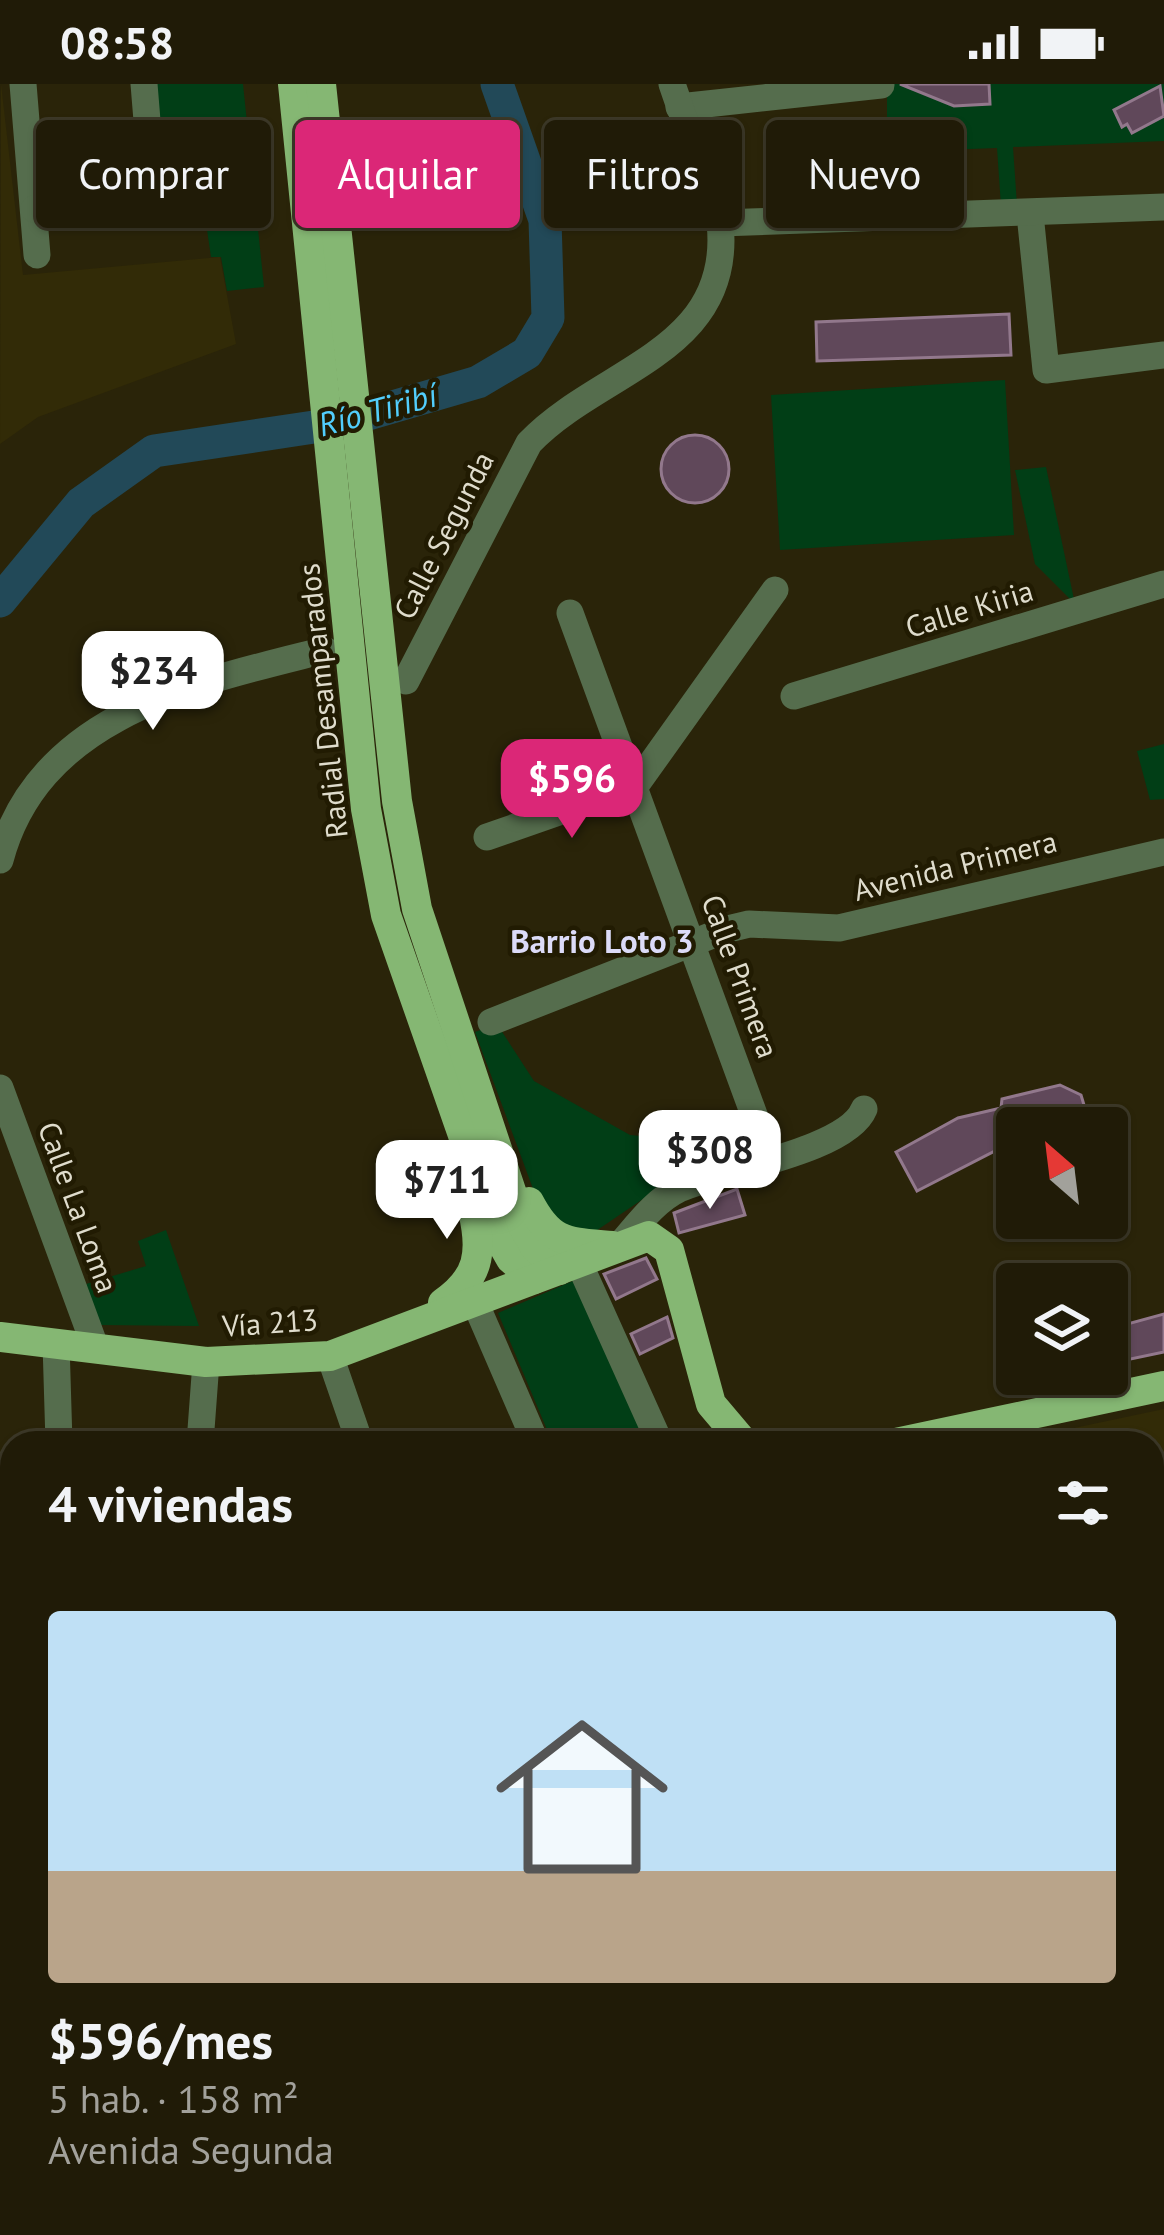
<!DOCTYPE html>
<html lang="es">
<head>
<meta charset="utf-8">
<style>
	body { margin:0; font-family:"PT Sans",sans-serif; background:#282411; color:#f1f3f6; height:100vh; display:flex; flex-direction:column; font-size:45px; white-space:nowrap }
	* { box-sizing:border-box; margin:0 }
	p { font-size:39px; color:#a2a19b }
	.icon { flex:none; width:66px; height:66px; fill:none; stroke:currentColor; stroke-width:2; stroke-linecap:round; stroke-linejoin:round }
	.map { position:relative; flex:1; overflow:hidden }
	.details { position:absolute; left:0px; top:1347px; width:1164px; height:804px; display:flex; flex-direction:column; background:#201b07; border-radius:36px 36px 0 0; box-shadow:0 3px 9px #0004,0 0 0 3px #3d3928 }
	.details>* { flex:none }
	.hud { position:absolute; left:36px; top:36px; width:1092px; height:108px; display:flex; gap:24px }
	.needle { width:78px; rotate:332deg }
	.fabs { position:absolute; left:996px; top:1023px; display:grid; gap:24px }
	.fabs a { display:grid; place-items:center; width:132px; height:132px; border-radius:12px; background:#201b07; box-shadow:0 3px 9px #0004,0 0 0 3px #3d3928; font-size:60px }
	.price { position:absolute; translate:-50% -102px; padding:0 27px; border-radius:24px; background:#fff; color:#222; font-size:39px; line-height:78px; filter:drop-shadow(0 3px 6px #0008) }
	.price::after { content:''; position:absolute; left:50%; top:72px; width:36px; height:27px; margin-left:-18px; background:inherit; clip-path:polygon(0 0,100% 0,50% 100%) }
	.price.active { background:#db2777; color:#fff }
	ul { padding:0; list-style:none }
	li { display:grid; align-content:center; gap:24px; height:636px; padding:0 48px }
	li+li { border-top:3px solid #3d3928 }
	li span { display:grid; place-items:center; height:372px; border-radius:12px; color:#555 }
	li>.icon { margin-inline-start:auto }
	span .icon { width:216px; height:216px; fill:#fffc; stroke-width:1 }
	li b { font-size:51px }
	h2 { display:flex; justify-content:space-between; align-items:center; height:144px; padding:0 48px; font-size:51px }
	.chip { padding:0 42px; border-radius:12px; background:#201b07; box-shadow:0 3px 9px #0004,0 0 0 3px #3d3928; font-size:42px; line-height:108px }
	.chip.active { background:#db2777; color:#fff }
	.status { display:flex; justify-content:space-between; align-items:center; height:84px; padding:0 60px; background:#201b07; direction:ltr }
	.status svg { height:33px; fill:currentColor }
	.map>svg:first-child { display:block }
	.built { fill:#322b07 }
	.green { fill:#013e16 }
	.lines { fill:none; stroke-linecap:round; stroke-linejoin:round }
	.river { stroke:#224958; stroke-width:33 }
	.building { fill:#60485a; stroke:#92788c; stroke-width:3 }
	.minor { stroke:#556d4d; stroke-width:27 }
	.major { stroke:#85b773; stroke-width:30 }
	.labels { text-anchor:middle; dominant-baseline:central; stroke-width:9; stroke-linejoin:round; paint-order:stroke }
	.street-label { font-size:30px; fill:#dfdccc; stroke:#211b02 }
	.water-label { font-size:33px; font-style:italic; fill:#52cefc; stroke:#211b02 }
	.neighbourhood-label { font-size:33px; font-weight:bold; fill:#dcdbf8; stroke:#211b02 }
</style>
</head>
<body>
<div class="status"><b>08:58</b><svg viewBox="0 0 49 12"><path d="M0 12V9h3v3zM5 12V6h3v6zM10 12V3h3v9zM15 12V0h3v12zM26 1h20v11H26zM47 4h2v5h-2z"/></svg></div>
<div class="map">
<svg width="1164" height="2151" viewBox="0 0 1164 2151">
	<rect width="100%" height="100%" fill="#2a2409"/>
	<g class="built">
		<path d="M1 0 23 191 220 173 236 260 38 333 0 360Z"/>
		<path d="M1164 1325V1463L1152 1466V1359L1008 1358Z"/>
	</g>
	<g class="green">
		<path d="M153 0H243L264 203 227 207 221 173H211L200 98 161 97Z"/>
		<path d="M887 0H915L920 9 954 22 989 20V0H1164V57L1013 63 1017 121 1001 122 997 64 887 68Z"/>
		<path d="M1005 296 1014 451 780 466 771 311Z"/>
		<path d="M1046 383 1075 520 1035 480 1015 386Z"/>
		<path d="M1164 660V715L1150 716 1137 667Z"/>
		<path d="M497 940 534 997 630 1051 684 1056 748 1030 760 1067 643 1115 587 1153 542 1129 475 948Z"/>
		<path d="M166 1146 199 1242 99 1241 86 1200 146 1182 138 1157Z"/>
		<path d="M575 1196 651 1359H554L548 1348 498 1229Z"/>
	</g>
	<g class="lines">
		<g class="river">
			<path d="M0 517 81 419 154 367 334 340 478 298 527 269 548 234 545 136 497 0"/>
			<path d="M0 1417 12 1423"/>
			<path d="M0 1639 12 1613"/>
			<path d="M0 1719 12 1721"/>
			<path d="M734 2139 738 2151"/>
		</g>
	</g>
	<g class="building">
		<path d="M900 0H989L990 20 954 22Z"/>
		<path d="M1160 2 1164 32 1132 49 1127 40 1122 43 1114 26Z"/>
		<path d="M1009 230 1011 271 817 277 816 238Z"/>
		<circle cx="695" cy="385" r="34"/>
		<path d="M1060 1001 1081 1011 1091 1044H1017V1093L1004 1096 995 1067 917 1107 896 1068 958 1034 1001 1024 1002 1015Z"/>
		<path d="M737 1105 745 1131 679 1149 674 1129Z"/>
		<path d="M646 1174 657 1195 616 1215 604 1190Z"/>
		<path d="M1110 1181 1124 1241 1164 1230V1268L1107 1280V1200H1057V1195Z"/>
		<path d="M667 1233 673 1254 640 1270 631 1250Z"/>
	</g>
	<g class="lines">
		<g class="minor">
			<path d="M23 0 37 171"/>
			<path d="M144 0 153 110"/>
			<path d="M679 23 881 1"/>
			<path d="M34 125 183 107"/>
			<path d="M1030 130 1046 286 1164 271"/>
			<path d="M720 139 1164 123"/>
			<path d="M570 529 771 1077"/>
			<path d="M406 597 529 359C599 285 734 268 720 139L672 0"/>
			<path d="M794 612 1164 500"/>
			<path d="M487 753 636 701 775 506"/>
			<path d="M0 776C39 629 199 598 325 566"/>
			<path d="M491 938 728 845 749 840 839 844 1164 768"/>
			<path d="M0 1004 96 1265"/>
			<path d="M618 1163C636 1143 654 1117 679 1105 721 1086 847 1067 864 1025"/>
			<path d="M579 1179 660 1359"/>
			<path d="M474 1216 536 1359"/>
			<path d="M56 1259 59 1359"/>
			<path d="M330 1272 360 1359"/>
			<path d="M200 1359 206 1278"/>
			<path d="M1152 1480 1164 1477"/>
			<path d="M1152 1677 1164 1678"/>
			<path d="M12 1746V1782"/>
			<path d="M1152 2097 1164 2080"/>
			<path d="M144 2139 150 2151"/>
			<path d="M596 2139 602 2151"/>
			<path d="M773 2139 776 2151"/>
			<path d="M821 2139 851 2151"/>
			<path d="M67 2151 101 2139"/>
			<path d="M447 2151 453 2139"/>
			<path d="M1117 2151 1125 2139"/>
		</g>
		<g class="major">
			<path d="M293 0 366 725 386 831 499 1154 511 1175 534 1195"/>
			<path d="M321 0 397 717 417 825 522 1140 535 1163 559 1186"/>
			<path d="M529 1118C551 1160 567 1158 612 1162"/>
			<path d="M443 1219C479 1194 483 1169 473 1127"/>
			<path d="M0 1253 206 1278 330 1272 649 1152 669 1166 711 1320 744 1359"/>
			<path d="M896 1359 1164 1302"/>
		</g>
	</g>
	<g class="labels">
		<g class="street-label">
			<text transform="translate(443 451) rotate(-63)">Calle Segunda</text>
			<text transform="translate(969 524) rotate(-17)">Calle Kiria</text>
			<text transform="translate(322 617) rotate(-96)">Radial Desamparados</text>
			<text transform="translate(955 781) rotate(-14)">Avenida Primera</text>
			<text transform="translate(741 892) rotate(70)">Calle Primera</text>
			<text transform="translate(79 1123) rotate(70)">Calle La Loma</text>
			<text transform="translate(270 1238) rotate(-4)">Vía 213</text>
		</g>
		<g class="water-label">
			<text transform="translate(377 325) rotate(-15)">Río Tiribí</text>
		</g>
		<g class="neighbourhood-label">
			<text x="602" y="856">Barrio Loto 3</text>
		</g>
	</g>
</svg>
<div class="fabs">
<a><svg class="needle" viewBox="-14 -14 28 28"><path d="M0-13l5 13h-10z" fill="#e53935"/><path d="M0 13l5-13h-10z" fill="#a2a19b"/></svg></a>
<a><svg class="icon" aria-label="layers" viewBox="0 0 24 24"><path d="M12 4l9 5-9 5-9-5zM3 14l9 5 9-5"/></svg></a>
</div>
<b class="price" style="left:153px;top:649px">$234</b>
<b class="price active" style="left:572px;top:757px">$596</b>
<b class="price" style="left:710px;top:1128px">$308</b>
<b class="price" style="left:447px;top:1158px">$711</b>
<div class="hud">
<a class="chip">Comprar</a>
<a class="chip active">Alquilar</a>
<a class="chip">Filtros</a>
<a class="chip">Nuevo</a>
</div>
<section class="details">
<h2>4 viviendas<svg class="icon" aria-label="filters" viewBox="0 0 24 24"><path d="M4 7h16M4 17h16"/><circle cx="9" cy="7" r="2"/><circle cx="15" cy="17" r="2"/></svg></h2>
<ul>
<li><span style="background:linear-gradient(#bfe0f5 70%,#b9a48a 0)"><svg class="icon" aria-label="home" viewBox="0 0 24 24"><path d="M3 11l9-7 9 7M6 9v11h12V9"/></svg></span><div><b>$596/mes</b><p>5 hab. · 158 m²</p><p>Avenida Segunda</p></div></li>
</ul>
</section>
</div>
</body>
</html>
